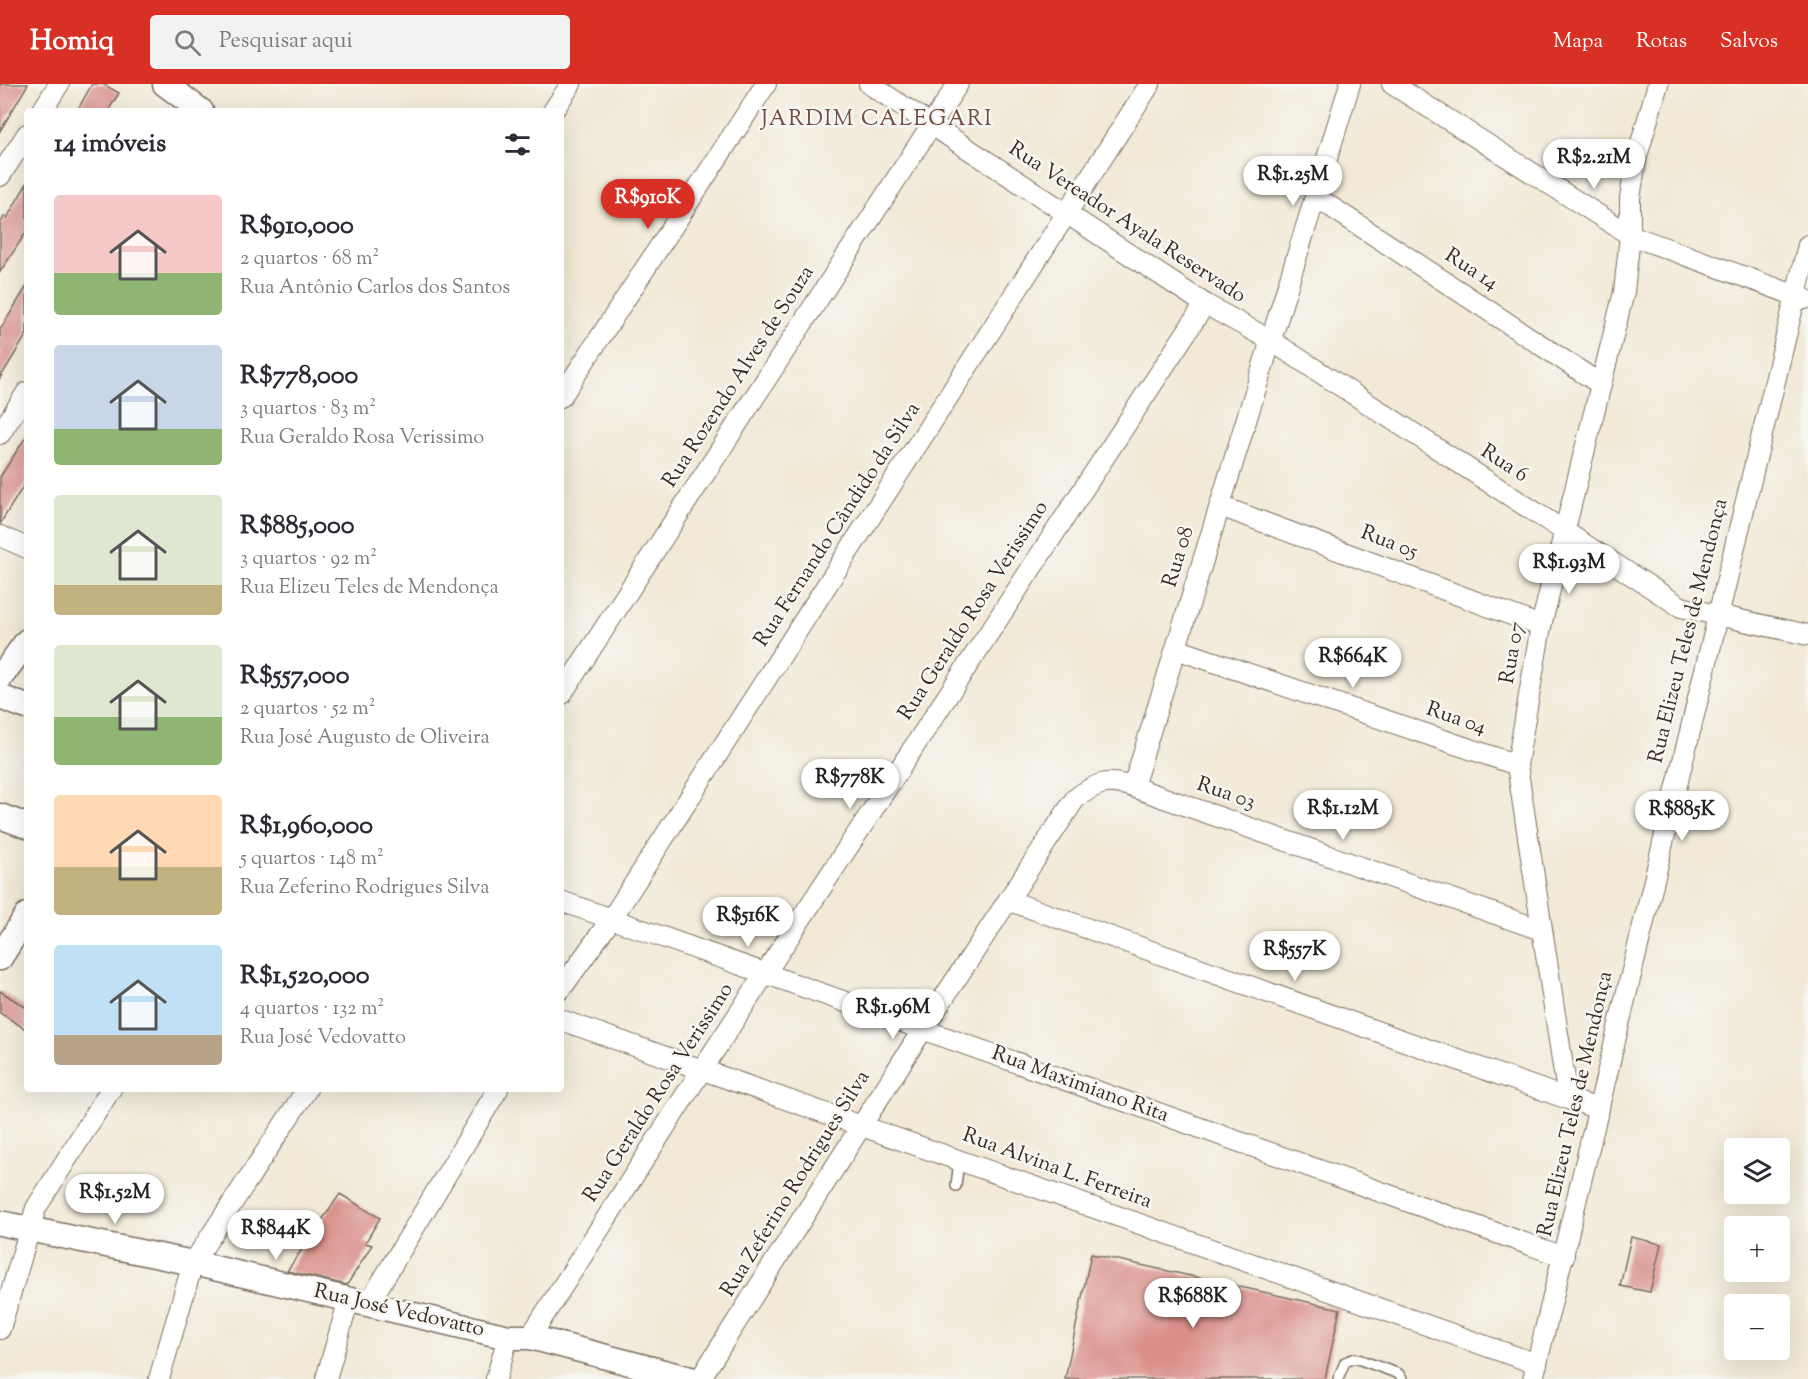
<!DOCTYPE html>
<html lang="pt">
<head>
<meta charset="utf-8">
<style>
	body { margin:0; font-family:"Sorts Mill Goudy",serif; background:#f2f2f3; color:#2b2b33; height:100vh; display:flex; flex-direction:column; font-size:22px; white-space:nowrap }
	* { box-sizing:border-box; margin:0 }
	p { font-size:20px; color:#7c7c81 }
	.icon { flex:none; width:33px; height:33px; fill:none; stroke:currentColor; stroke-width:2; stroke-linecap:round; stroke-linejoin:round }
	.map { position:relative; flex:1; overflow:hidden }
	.drawer { position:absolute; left:24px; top:24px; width:540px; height:984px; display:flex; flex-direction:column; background:#fff; border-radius:6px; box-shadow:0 6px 24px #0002 }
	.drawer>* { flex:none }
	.fabs { position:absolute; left:1724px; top:1054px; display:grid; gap:12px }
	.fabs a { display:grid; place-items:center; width:66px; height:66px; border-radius:6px; background:#fff; box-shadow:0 6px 24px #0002; font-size:30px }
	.price { position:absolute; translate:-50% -51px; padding:0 14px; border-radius:21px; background:#fff; color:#222; font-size:20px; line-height:39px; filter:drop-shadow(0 2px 3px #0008) }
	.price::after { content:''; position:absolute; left:50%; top:36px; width:18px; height:14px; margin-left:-9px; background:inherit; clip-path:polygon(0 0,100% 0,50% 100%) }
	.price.active { background:#d93025; color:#fff }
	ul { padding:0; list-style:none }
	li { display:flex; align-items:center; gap:18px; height:150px; padding:0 30px }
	li span { display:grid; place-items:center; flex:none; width:168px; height:120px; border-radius:6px; color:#555 }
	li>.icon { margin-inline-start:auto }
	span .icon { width:72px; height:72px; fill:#fffc; stroke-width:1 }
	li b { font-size:26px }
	h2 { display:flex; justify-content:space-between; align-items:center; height:72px; padding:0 30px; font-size:26px }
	header { display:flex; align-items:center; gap:36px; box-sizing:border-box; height:84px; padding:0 30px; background:#d93025; color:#fff }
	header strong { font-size:28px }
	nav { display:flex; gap:33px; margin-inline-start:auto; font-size:21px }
	.search { width:420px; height:54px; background:#f2f2f3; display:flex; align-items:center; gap:15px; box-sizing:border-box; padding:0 21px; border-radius:6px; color:#7c7c81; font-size:22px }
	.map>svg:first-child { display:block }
	.building { fill:#da8f89 }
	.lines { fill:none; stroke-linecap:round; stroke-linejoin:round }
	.service-casing { stroke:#7b6d5e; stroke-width:12 }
	.minor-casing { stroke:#7b6d5e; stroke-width:22 }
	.tertiary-casing { stroke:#7b6d5e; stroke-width:27 }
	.service { stroke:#fff; stroke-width:9 }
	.minor { stroke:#fff; stroke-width:20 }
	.tertiary { stroke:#fff; stroke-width:24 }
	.labels { text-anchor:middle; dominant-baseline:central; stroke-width:5; stroke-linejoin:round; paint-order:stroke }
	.street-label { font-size:21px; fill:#3b2a1e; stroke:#f6f6f2 }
	.neighbourhood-label { font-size:22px; letter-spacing:1.5px; fill:#734d43; stroke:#f6f6f2 }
</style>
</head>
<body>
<header>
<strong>Homiq</strong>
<div class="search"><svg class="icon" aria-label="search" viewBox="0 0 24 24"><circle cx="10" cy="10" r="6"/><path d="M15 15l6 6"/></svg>Pesquisar aqui</div>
<nav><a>Mapa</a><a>Rotas</a><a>Salvos</a></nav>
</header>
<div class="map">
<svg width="1808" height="1295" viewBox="0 0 1808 1295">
	<rect width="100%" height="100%" fill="#f6f6f2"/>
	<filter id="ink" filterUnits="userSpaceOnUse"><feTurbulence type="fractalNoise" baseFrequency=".0167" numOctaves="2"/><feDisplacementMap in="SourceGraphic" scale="12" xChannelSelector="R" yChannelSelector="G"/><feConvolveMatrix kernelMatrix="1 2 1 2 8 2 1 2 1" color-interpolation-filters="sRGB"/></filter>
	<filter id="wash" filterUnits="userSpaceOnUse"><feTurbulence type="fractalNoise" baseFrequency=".008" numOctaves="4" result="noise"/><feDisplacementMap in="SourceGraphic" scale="24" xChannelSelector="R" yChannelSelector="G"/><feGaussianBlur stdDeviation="1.35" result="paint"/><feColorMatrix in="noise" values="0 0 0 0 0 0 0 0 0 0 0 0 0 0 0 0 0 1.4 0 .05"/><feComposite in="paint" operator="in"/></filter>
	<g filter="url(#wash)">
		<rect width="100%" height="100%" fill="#f2e9d6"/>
		<g id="blocks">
			<g class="building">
				<path d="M0 0H28L0 47Z"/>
				<path d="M92 0H103L119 9 108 27H77Z"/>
				<path d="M27 99V147L0 188V140L4 133 7 134Z"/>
				<path d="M27 202V250L0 294V246Z"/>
				<path d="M27 351V396L0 440V393Z"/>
				<path d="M0 907 27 924V946L0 929Z"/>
				<path d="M340 1110 380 1134 365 1159 372 1161 347 1201 287 1187Z"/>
				<path d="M1631 1153 1661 1160 1650 1208 1620 1202Z"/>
				<path d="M1091 1170 1340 1225 1325 1295H1065Z"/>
			</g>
		</g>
	</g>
	<g filter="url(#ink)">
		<use href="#blocks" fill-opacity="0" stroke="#7b6d5e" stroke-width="1.5"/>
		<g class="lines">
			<g class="service-casing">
				<g id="service">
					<path d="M956 1102 959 1076"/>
					<path d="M1338 1295 1345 1278 1355 1274 1399 1290 1402 1295"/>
				</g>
			</g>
			<g class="minor-casing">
				<g id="minor">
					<path d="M869 0 1205 220 1270 256 1681 523 1808 551"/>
					<path d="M1392 0 1630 151 1805 215"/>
					<path d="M42 27 59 0"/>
					<path d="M553 27 571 0"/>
					<path d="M0 92 27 50"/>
					<path d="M1316 113 1600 300"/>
					<path d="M561 313 766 0"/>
					<path d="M0 350 27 308"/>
					<path d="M1220 422 1541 542"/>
					<path d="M0 452 27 464"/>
					<path d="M1176 565 1517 681"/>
					<path d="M561 611 958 0"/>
					<path d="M1133 703 1350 0"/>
					<path d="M561 817 1564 1173"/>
					<path d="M1010 817 1568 1015"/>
					<path d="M561 905 612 834 1150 0"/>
					<path d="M561 936 1537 1280"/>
					<path d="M1599 1025 1568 1015 1517 681 1541 542 1624 208 1630 151V114L1636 76 1658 0"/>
					<path d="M369 1219 498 1005"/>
					<path d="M0 1245 36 1124 111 1005"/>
					<path d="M530 1253 701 987 1205 220"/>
					<path d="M159 1295 193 1179 307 1005"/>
					<path d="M326 1295 349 1215"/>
					<path d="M496 1295 508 1253"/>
					<path d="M700 1295 923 945 1075 715C1097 698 1107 695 1133 703L1541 846"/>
					<path d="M1533 1295 1808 161"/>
				</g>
			</g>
			<g class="tertiary-casing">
				<g id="tertiary">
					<path d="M165 0 201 27"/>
					<path d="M0 594 27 557"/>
					<path d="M0 613 27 623"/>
					<path d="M0 732 27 742"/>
					<path d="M0 874 27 831"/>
					<path d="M0 1139 193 1179 508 1253H530L691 1295"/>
				</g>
			</g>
			<use href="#service" class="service"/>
			<use href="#minor" class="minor"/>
			<use href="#tertiary" class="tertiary"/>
		</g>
	</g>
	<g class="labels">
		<g class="street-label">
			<text transform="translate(1127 139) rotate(33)">Rua Vereador Ayala Reservado</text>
			<text transform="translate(1471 186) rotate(33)">Rua 14</text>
			<text transform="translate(739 293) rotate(-57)">Rua Rozendo Alves de Souza</text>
			<text transform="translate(1504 380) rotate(33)">Rua 6</text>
			<text transform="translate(838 441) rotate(-57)">Rua Fernando Cândido da Silva</text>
			<text transform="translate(1389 459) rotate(21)">Rua 05</text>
			<text transform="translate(1179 473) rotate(-73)">Rua 08</text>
			<text transform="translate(974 527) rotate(-57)">Rua Geraldo Rosa Verissimo</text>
			<text transform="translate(1689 547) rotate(-76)">Rua Elizeu Teles de Mendonça</text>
			<text transform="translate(1513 569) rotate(-80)">Rua 07</text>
			<text transform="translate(1456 635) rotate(19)">Rua 04</text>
			<text transform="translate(1226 710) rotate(19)">Rua 03</text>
			<text transform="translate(1080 1001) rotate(20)">Rua Maximiano Rita</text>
			<text transform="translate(659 1009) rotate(-57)">Rua Geraldo Rosa Verissimo</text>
			<text transform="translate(1576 1020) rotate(-77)">Rua Elizeu Teles de Mendonça</text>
			<text transform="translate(1057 1085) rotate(20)">Rua Alvina L. Ferreira</text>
			<text transform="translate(796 1100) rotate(-58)">Rua Zeferino Rodrigues Silva</text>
			<text transform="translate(399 1227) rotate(13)">Rua José Vedovatto</text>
		</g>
		<g class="neighbourhood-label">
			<text x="877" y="36">JARDIM CALEGARI</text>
		</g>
	</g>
</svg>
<div class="fabs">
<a><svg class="icon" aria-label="layers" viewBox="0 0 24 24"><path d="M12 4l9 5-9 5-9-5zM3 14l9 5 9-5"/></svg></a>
<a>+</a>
<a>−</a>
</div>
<b class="price" style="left:1594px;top:106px">R$2.21M</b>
<b class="price" style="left:1293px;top:123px">R$1.25M</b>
<b class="price active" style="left:648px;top:146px">R$910K</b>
<b class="price" style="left:1569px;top:511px">R$1.93M</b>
<b class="price" style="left:1353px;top:605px">R$664K</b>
<b class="price" style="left:850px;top:726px">R$778K</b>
<b class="price" style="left:1343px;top:757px">R$1.12M</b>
<b class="price" style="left:1682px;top:758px">R$885K</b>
<b class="price" style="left:748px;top:864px">R$516K</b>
<b class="price" style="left:1295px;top:898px">R$557K</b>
<b class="price" style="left:893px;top:956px">R$1.96M</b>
<b class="price" style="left:115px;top:1141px">R$1.52M</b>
<b class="price" style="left:276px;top:1177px">R$844K</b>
<b class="price" style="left:1193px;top:1245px">R$688K</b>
<section class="drawer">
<h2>14 imóveis<svg class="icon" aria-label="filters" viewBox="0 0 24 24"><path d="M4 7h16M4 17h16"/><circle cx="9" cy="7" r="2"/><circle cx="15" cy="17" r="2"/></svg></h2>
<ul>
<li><span style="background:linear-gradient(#f6c9c9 65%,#8fb573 0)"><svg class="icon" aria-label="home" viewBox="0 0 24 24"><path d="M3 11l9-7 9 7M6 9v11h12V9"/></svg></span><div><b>R$910,000</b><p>2 quartos · 68 m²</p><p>Rua Antônio Carlos dos Santos</p></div></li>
<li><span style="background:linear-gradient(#c9d6e8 70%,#8fb573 0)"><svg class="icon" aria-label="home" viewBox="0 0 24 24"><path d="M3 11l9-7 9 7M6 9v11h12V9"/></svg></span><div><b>R$778,000</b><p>3 quartos · 83 m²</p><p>Rua Geraldo Rosa Verissimo</p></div></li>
<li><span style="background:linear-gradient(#dfe7d0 75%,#c2b280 0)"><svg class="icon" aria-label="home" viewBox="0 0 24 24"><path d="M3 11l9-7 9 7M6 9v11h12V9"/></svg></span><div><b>R$885,000</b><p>3 quartos · 92 m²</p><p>Rua Elizeu Teles de Mendonça</p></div></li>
<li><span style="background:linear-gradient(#dfe7d0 60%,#8fb573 0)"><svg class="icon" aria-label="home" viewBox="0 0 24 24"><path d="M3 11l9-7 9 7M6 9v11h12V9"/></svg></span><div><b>R$557,000</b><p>2 quartos · 52 m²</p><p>Rua José Augusto de Oliveira</p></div></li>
<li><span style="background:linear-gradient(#ffd9b3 60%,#c2b280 0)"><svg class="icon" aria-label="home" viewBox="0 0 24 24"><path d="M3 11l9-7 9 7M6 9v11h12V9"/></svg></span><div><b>R$1,960,000</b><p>5 quartos · 148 m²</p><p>Rua Zeferino Rodrigues Silva</p></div></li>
<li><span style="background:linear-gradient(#bfe0f5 75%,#b9a48a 0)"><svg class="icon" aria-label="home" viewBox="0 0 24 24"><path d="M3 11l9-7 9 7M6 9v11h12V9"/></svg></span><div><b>R$1,520,000</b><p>4 quartos · 132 m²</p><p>Rua José Vedovatto</p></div></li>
</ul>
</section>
</div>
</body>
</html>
